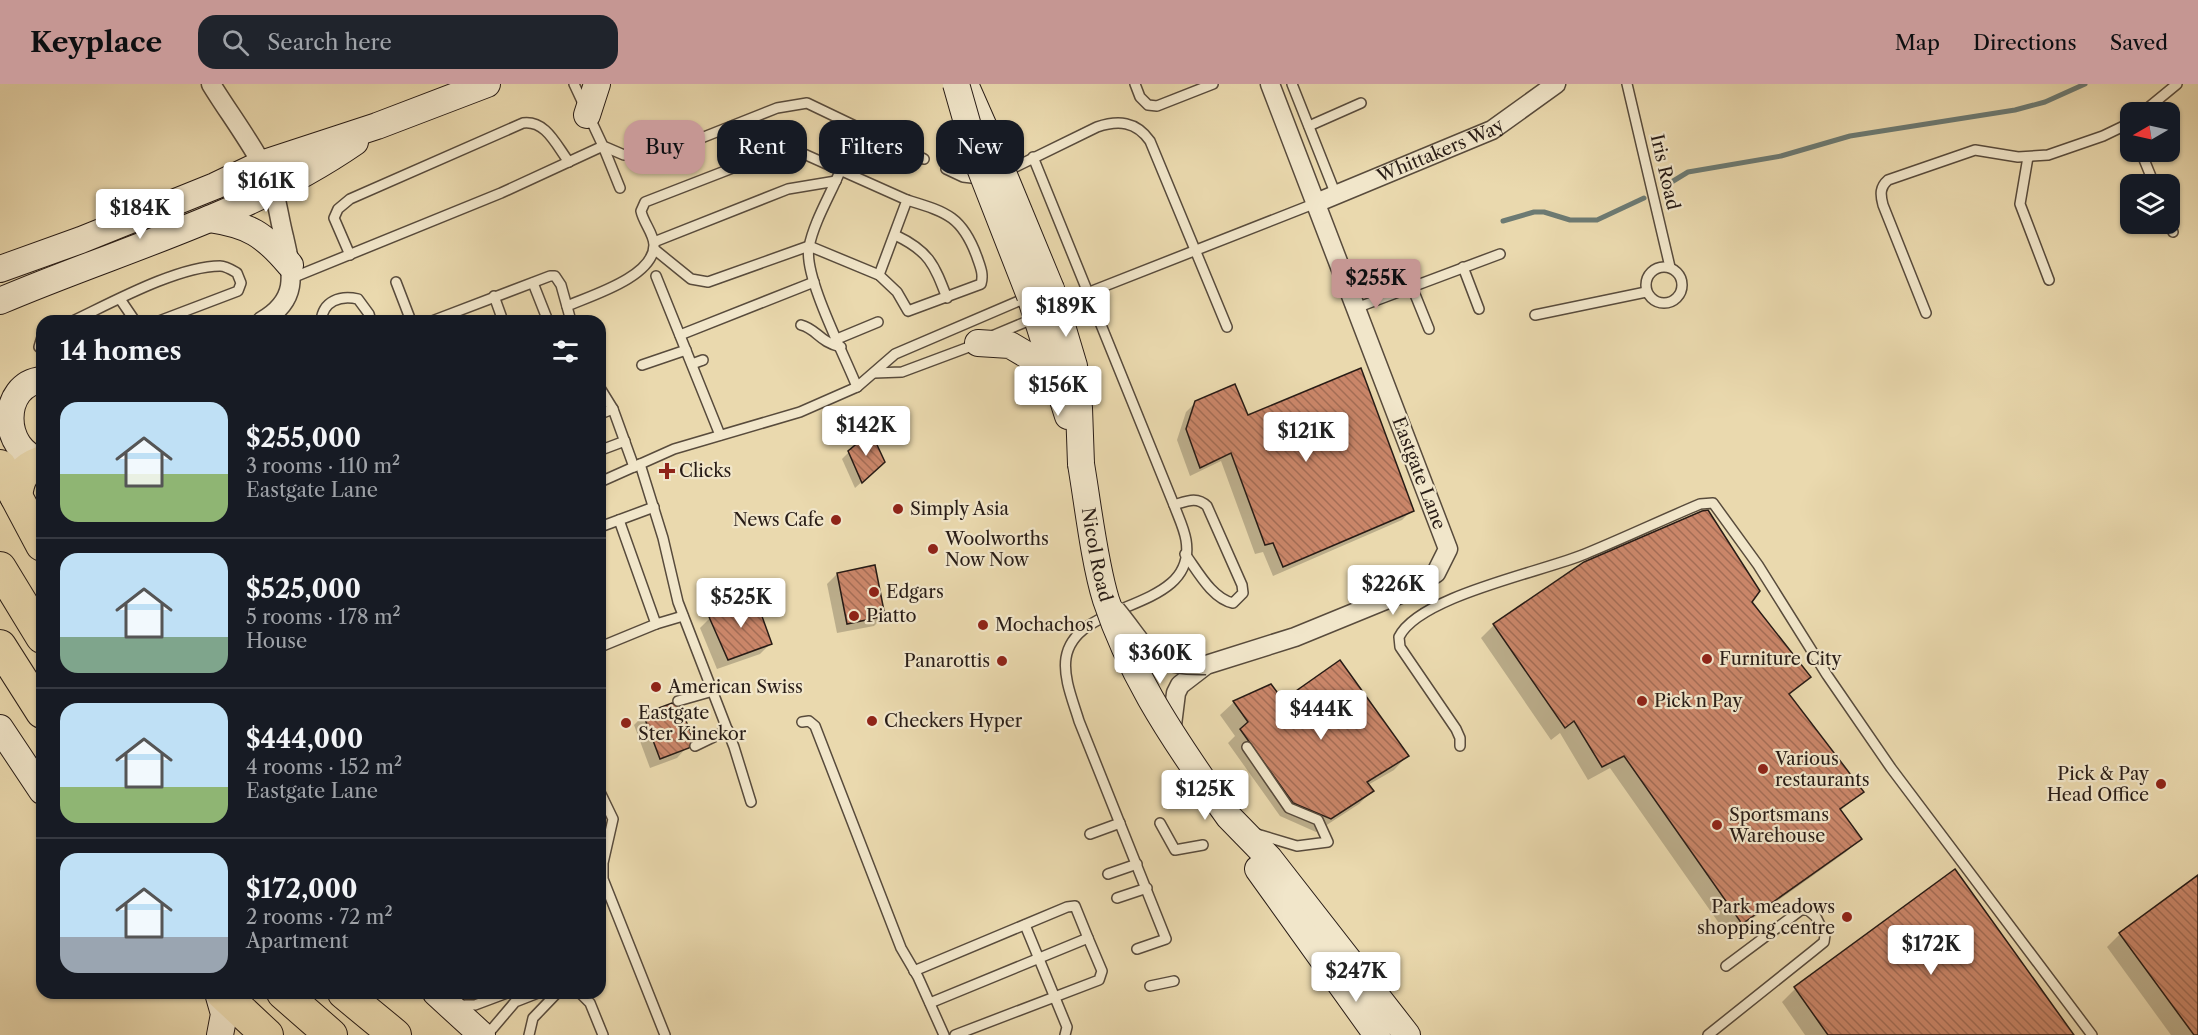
<!DOCTYPE html>
<html lang="en">
<head>
<meta charset="utf-8">
<style>
	body { margin:0; font-family:"Libre Caslon Text",serif; background:#20242c; color:#f1f3f6; height:100vh; display:flex; flex-direction:column; font-size:22px; white-space:nowrap }
	* { box-sizing:border-box; margin:0 }
	p { font-size:20px; color:#9ea1a6 }
	.icon { flex:none; width:33px; height:33px; fill:none; stroke:currentColor; stroke-width:2; stroke-linecap:round; stroke-linejoin:round }
	.map { position:relative; flex:1; overflow:hidden }
	.side { position:absolute; left:36px; top:231px; width:570px; height:684px; display:flex; flex-direction:column; background:#171b24; border-radius:18px; box-shadow:0 2px 4px #0004 }
	.side>* { flex:none }
	.top-card { position:absolute; left:624px; top:36px; width:570px; height:54px; display:flex; gap:12px }
	.needle { width:39px; rotate:261deg }
	.fabs { position:absolute; left:2120px; top:18px; display:grid; gap:12px }
	.fabs a { display:grid; place-items:center; width:60px; height:60px; border-radius:12px; background:#171b24; box-shadow:0 2px 4px #0004; font-size:30px }
	.price { position:absolute; translate:-50% -51px; padding:0 14px; border-radius:6px; background:#fff; color:#222; font-size:20px; line-height:39px; filter:drop-shadow(0 2px 3px #0008) }
	.price::after { content:''; position:absolute; left:50%; top:36px; width:18px; height:14px; margin-left:-9px; background:inherit; clip-path:polygon(0 0,100% 0,50% 100%) }
	.price.on { background:#c59692; color:#111 }
	ul { padding:0; list-style:none }
	li { display:flex; align-items:center; gap:18px; height:150px; padding:0 24px }
	li+li { border-top:2px solid #363941 }
	li span { display:grid; place-items:center; flex:none; width:168px; height:120px; border-radius:18px; color:#555 }
	li>.icon { margin-inline-start:auto }
	span .icon { width:72px; height:72px; fill:#fffc; stroke-width:1 }
	li b { font-size:26px }
	h2 { display:flex; justify-content:space-between; align-items:center; height:72px; padding:0 24px; font-size:26px }
	.chip { padding:0 21px; border-radius:18px; background:#171b24; box-shadow:0 2px 4px #0004; font-size:21px; line-height:54px }
	.chip.on { background:#c59692; color:#111 }
	header { display:flex; align-items:center; gap:36px; box-sizing:border-box; height:84px; padding:0 30px; background:#c59692; color:#111 }
	header strong { font-size:28px }
	nav { display:flex; gap:33px; margin-inline-start:auto; font-size:21px }
	.search { width:420px; height:54px; background:#20242c; display:flex; align-items:center; gap:15px; box-sizing:border-box; padding:0 21px; border-radius:18px; color:#9ea1a6; font-size:22px }
	.map>svg:first-child { display:block }
	.shadow { fill:#0003 }
	.lines { fill:none; stroke-linecap:round; stroke-linejoin:round }
	.stream { stroke:#6c7a73; stroke-width:5 }
	.building { fill:url(#building-back-hatch); stroke:#281c16; stroke-width:1.5 }
	.lane-casing { stroke:#584b3c; stroke-width:12 }
	.street-casing { stroke:#584b3c; stroke-width:21 }
	.secondary-casing { stroke:#281c16; stroke-width:28 }
	.highway-casing { stroke:#281c16; stroke-width:34 }
	.lane { stroke:#f1e6ca; stroke-width:9 }
	.street { stroke:#f1e6ca; stroke-width:18 }
	.secondary { stroke:#f1e6ca; stroke-width:26 }
	.highway { stroke:#ead9ae; stroke-width:32 }
	.street-bridge-casing { stroke:#584b3c; stroke-width:21; stroke-linecap:butt }
	.secondary-bridge-casing { stroke:#281c16; stroke-width:28; stroke-linecap:butt }
	.street-bridge { stroke:#f1e6ca; stroke-width:18 }
	.secondary-bridge { stroke:#f1e6ca; stroke-width:26 }
	.poi-dot { fill:#8f2418; stroke:#f1e6ca; stroke-width:2 }
	.labels { text-anchor:middle; dominant-baseline:central; stroke-width:4.5; stroke-linejoin:round; paint-order:stroke }
	.street-label { font-size:18px; fill:#281c16; stroke:#f1e6ca }
	.poi-label { font-size:18px; fill:#281c16; stroke:#f1e6ca; text-anchor:start }
</style>
</head>
<body>
<header>
<strong>Keyplace</strong>
<div class="search"><svg class="icon" aria-label="search" viewBox="0 0 24 24"><circle cx="10" cy="10" r="6"/><path d="M15 15l6 6"/></svg>Search here</div>
<nav><a>Map</a><a>Directions</a><a>Saved</a></nav>
</header>
<div class="map">
<svg width="2198" height="951" viewBox="0 0 2198 951">
	<defs>
		<pattern id="building-back-hatch" width="6" height="6" patternUnits="userSpaceOnUse" patternTransform="scale(1.5)"><rect width="6" height="6" fill="#ca8669"/><path d="M-1 5l2 2M0 0l6 6M5-1l2 2" fill="none" stroke="#a46d55"/></pattern>
	</defs>
	<rect width="100%" height="100%" fill="#ead9ae"/>
	<filter id="stains"><feTurbulence type="fractalNoise" baseFrequency=".00333" numOctaves="4"/><feColorMatrix values="0 0 0 0 .2 0 0 0 0 .09 0 0 0 0 .02 0 0 0 .5 -.17"/></filter>
	<radialGradient id="worn" r=".72"><stop offset=".6" stop-color="#630" stop-opacity="0"/><stop offset="1" stop-color="#630" stop-opacity=".3"/></radialGradient>
	<g class="shadow">
		<path d="M1196 318 1247 333 1412 426 1402 436 1273 492 1263 468 1255 470 1221 377 1190 392 1177 356 1186 328Z"/>
		<path d="M849 368 877 384 855 404 842 375Z"/>
		<path d="M837 490 884 532 874 542 837 549 827 500Z"/>
		<path d="M1750 518 1809 593 1788 612 1862 708 1840 727 1860 755 1846 768 1728 852 1610 684 1588 696 1560 649 1551 656 1481 554 1494 541Z"/>
		<path d="M710 534 770 560 760 570 717 585 700 544Z"/>
		<path d="M1271 602 1283 618 1407 672 1394 686 1368 701 1372 707 1359 720 1316 748 1280 732 1228 659 1235 652 1220 631 1234 618Z"/>
		<path d="M644 631 687 663 677 674 650 684 634 641Z"/>
		<path d="M2198 793V951H2171L2107 863 2120 850Z"/>
		<path d="M1795 905 2073 951H1805L1782 918Z"/>
	</g>
	<g class="lines">
		<g class="stream">
			<path d="M1665 102 1688 88 1781 72 1850 52 2015 26 2045 18 2085 0"/>
			<path d="M1503 137 1534 128H1544L1570 136H1597L1644 114"/>
		</g>
	</g>
	<g class="building">
		<path d="M1361 284 1414 427 1283 483 1273 459 1265 461 1231 369 1200 384 1186 345 1195 317 1235 300 1248 331Z"/>
		<path d="M871 348 885 378 862 399 848 367Z"/>
		<path d="M1708 426 1760 507 1752 518 1811 593 1789 610 1864 708 1840 725 1862 755 1742 840 1624 672 1602 683 1574 637 1565 644 1493 540 1584 478 1702 427Z"/>
		<path d="M875 481 885 532 847 540 837 489Z"/>
		<path d="M755 513 772 560 728 576 709 533Z"/>
		<path d="M1340 576 1409 672 1367 698 1374 707 1331 735 1293 719 1240 645 1248 638 1233 617 1271 600 1283 616Z"/>
		<path d="M672 619 681 623 693 656 689 664 660 675 643 630Z"/>
		<path d="M1955 785 2074 951H1828L1794 903Z"/>
		<path d="M2198 791V951H2194L2119 849Z"/>
	</g>
	<g class="lines">
		<g class="lane-casing">
			<g id="lane">
				<path d="M574 0 603 62 624 71 661 70 777 24 807 19 924 75"/>
				<path d="M1135 0 1140 13 1148 21 1157 22 1213 0"/>
				<path d="M1292 0 1336 111"/>
				<path d="M1627 0 1670 183"/>
				<path d="M2143 28 2177 0"/>
				<path d="M1309 42 1361 19"/>
				<path d="M2141 68 2154 100"/>
				<path d="M1033 73 1174 421C1178 432 1184 444 1186 456 1198 529 1075 514 1066 574 1063 594 1073 617 1079 637L1166 855 1137 865"/>
				<path d="M2028 73 2020 120 2049 196"/>
				<path d="M841 85C831 110 814 137 809 163 803 192 845 272 857 303"/>
				<path d="M946 85 963 93 980 95"/>
				<path d="M1005 88 1097 43C1118 36 1136 37 1150 57L1227 243"/>
				<path d="M2169 139 2173 148"/>
				<path d="M895 151C929 167 934 180 947 214"/>
				<path d="M654 158 788 105 836 97"/>
				<path d="M654 165 691 195 708 198 809 162 879 191 897 208 908 227 981 200C984 190 980 182 977 173 962 132 946 128 907 116"/>
				<path d="M350 171 334 134 338 125 350 115 523 39C546 36 556 61 569 78"/>
				<circle cx="1664" cy="201" r="18"/>
				<path d="M1463 183 1479 225"/>
				<path d="M656 192 720 351"/>
				<path d="M292 194 501 109 603 62 620 104"/>
				<path d="M396 198 411 237"/>
				<path d="M533 199 548 237"/>
				<path d="M1412 203 1429 245"/>
				<path d="M1087 209 1316 119"/>
				<path d="M494 212 503 237"/>
				<path d="M120 215 135 237"/>
				<path d="M567 222C590 212 654 193 654 161 654 150 643 138 641 127L645 118 779 66 804 70 907 116 879 191"/>
				<path d="M1356 224 1500 170"/>
				<path d="M1926 229 1883 121C1880 110 1880 103 1888 96L1975 66 2018 73 2048 71 2103 52 2130 39"/>
				<path d="M1535 231 1646 208"/>
				<path d="M73 237C111 219 178 182 220 182 226 182 232 186 237 189L241 199 238 207 159 237"/>
				<path d="M321 237C323 217 340 211 358 215L369 230 371 237"/>
				<path d="M432 237 550 192H555L561 201 571 237"/>
				<path d="M801 241C817 245 819 258 841 263"/>
				<path d="M680 251 814 198"/>
				<path d="M992 252 1035 234"/>
				<path d="M42 253 39 263 42 266"/>
				<path d="M837 255 878 238"/>
				<path d="M692 280 703 276"/>
				<path d="M642 281 686 266"/>
				<path d="M874 289 902 288 977 260"/>
				<path d="M600 304 613 325 634 383"/>
				<path d="M600 330 613 325"/>
				<path d="M601 366 625 357"/>
				<path d="M640 380 663 454 678 518 734 663 751 718"/>
				<path d="M600 398 674 365 800 328 857 303 895 270 1028 213"/>
				<path d="M1174 421C1187 417 1197 412 1207 422L1242 501 1243 509 1233 519C1212 515 1197 486 1185 470"/>
				<path d="M600 443 654 423"/>
				<path d="M656 540 683 532"/>
				<path d="M600 563 656 540 619 436"/>
				<path d="M678 617 713 607"/>
				<path d="M802 638 809 637 815 642 901 864 918 893 944 951"/>
				<path d="M695 662 728 646"/>
				<path d="M1460 662V654L1456 645 1400 563 1399 553C1419 512 1542 488 1585 470 1624 454 1662 436 1700 420L1713 419 1758 481 1827 591 1891 684 2092 951"/>
				<path d="M1247 663 1289 724 1318 736 1328 758 1297 762 1257 750"/>
				<path d="M600 708 613 735 603 779V795L665 951"/>
				<path d="M1160 739 1175 766 1203 761"/>
				<path d="M1090 750 1120 739"/>
				<path d="M1108 790 1137 780"/>
				<path d="M1117 814 1147 804"/>
				<path d="M1025 841 1067 943 1065 951"/>
				<path d="M914 887 1067 823 1075 822 1088 854"/>
				<path d="M1150 902 1174 897"/>
				<path d="M580 909 590 919 603 951"/>
				<path d="M930 919 1088 854 1102 887 1099 896 955 951"/>
				<path d="M458 921H475L507 909"/>
				<path d="M487 951 515 918 538 909"/>
				<path d="M529 951 533 934 557 909"/>
				<path d="M1708 951 1813 867 1824 858 1825 851 1816 833 1808 826H1801L1726 882"/>
			</g>
		</g>
		<g class="street-casing">
			<g id="street">
				<path d="M211 0C229 30 264 75 274 108 278 122 280 138 284 153 292 189 300 215 262 237"/>
				<path id="s1" d="M1316 119 1492 46 1556 0"/>
				<path d="M1171 649 1176 609 1180 601 1206 581 1295 553 1410 506 1436 489 1448 465 1270 0"/>
			</g>
		</g>
		<g class="secondary-casing">
			<g id="secondary">
				<path d="M965 0 987 50"/>
				<path d="M587 31 597 0"/>
				<path d="M209 135C249 141 264 150 290 181"/>
				<path d="M0 185 81 156 215 102 261 80 377 42 487 0"/>
				<path d="M1051 205 1074 282 1079 324 1081 380"/>
				<path d="M1030 212 1068 332"/>
				<path d="M0 217C119 166 248 132 355 58"/>
				<path d="M978 259 1010 261 1054 287"/>
				<path d="M42 296C0 300 0 367 42 377"/>
				<path d="M0 644 42 707"/>
				<path d="M1209 705 1229 733 1269 774 1407 951"/>
				<path d="M1258 785 1377 951"/>
				<path d="M218 909 224 930 220 951"/>
				<path d="M436 909 482 951"/>
			</g>
		</g>
		<g class="highway-casing">
			<g id="highway">
				<path d="M0 382 42 461"/>
				<path d="M16 412C19 392 23 385 42 378"/>
				<path d="M0 484 42 553"/>
				<path d="M0 562 42 628"/>
				<path d="M222 909 267 951"/>
				<path d="M283 909 331 951"/>
				<path d="M344 909 395 951"/>
			</g>
		</g>
		<use href="#lane" class="lane"/>
		<use href="#street" class="street"/>
		<use href="#secondary" class="secondary"/>
		<use href="#highway" class="highway"/>
		<g class="street-bridge-casing">
			<path id="street-bridge" d="M1116 526C1150 567 1146 582 1206 581"/>
		</g>
		<g class="secondary-bridge-casing">
			<g id="secondary-bridge">
				<path d="M956 0 980 84 1030 212"/>
				<path d="M987 50 1051 205"/>
				<path id="s2" d="M1081 380C1088 421 1094 477 1106 516 1129 586 1167 645 1209 705"/>
			</g>
		</g>
		<use href="#street-bridge" class="street-bridge"/>
		<use href="#secondary-bridge" class="secondary-bridge"/>
	</g>
	<g class="poi-dot">
		<path d="M664 378h6v6h6v6h-6v6h-6v-6h-6v-6h6z"/>
		<circle cx="898" cy="425" r="6"/>
		<circle cx="836" cy="436" r="6"/>
		<circle cx="933" cy="465" r="6"/>
		<circle cx="874" cy="508" r="6"/>
		<circle cx="854" cy="532" r="6"/>
		<circle cx="983" cy="541" r="6"/>
		<circle cx="1707" cy="575" r="6"/>
		<circle cx="1002" cy="577" r="6"/>
		<circle cx="656" cy="603" r="6"/>
		<circle cx="1642" cy="617" r="6"/>
		<circle cx="872" cy="637" r="6"/>
		<circle cx="626" cy="639" r="6"/>
		<circle cx="1763" cy="685" r="6"/>
		<circle cx="2161" cy="700" r="6"/>
		<circle cx="1717" cy="741" r="6"/>
		<circle cx="1847" cy="833" r="6"/>
	</g>
	<g class="labels">
		<g class="street-label">
			<text stroke="none"><textPath href="#s1" startOffset="135">Whittakers Way</textPath></text>
			<text transform="translate(1665 88) rotate(77)">Iris Road</text>
			<text transform="translate(1419 389) rotate(69)">Eastgate Lane</text>
			<text stroke="none"><textPath href="#s2" startOffset="92">Nicol Road</textPath></text>
		</g>
		<g class="poi-label">
			<text x="679" y="387">Clicks</text>
			<text x="910" y="425">Simply Asia</text>
			<text x="824" y="436" text-anchor="end">News Cafe</text>
			<text x="945" y="455">Woolworths<tspan x="945" dy="21">Now Now</tspan></text>
			<text x="886" y="508">Edgars</text>
			<text x="866" y="532">Piatto</text>
			<text x="995" y="541">Mochachos</text>
			<text x="1719" y="575">Furniture City</text>
			<text x="990" y="577" text-anchor="end">Panarottis</text>
			<text x="668" y="603">American Swiss</text>
			<text x="1654" y="617">Pick n Pay</text>
			<text x="638" y="629">Eastgate<tspan x="638" dy="21">Ster Kinekor</tspan></text>
			<text x="884" y="637">Checkers Hyper</text>
			<text x="1775" y="675">Various<tspan x="1775" dy="21">restaurants</tspan></text>
			<text x="2149" y="690" text-anchor="end">Pick &amp; Pay<tspan x="2149" dy="21">Head Office</tspan></text>
			<text x="1729" y="731">Sportsmans<tspan x="1729" dy="21">Warehouse</tspan></text>
			<text x="1835" y="823" text-anchor="end">Park meadows<tspan x="1835" dy="21">shopping centre</tspan></text>
		</g>
	</g>
	<rect width="100%" height="100%" filter="url(#stains)"/>
	<rect width="100%" height="100%" fill="url(#worn)"/>
</svg>
<div class="fabs">
<a><svg class="needle" viewBox="-14 -14 28 28"><path d="M0-13l5 13h-10z" fill="#e53935"/><path d="M0 13l5-13h-10z" fill="#9ea1a6"/></svg></a>
<a><svg class="icon" aria-label="layers" viewBox="0 0 24 24"><path d="M12 4l9 5-9 5-9-5zM3 14l9 5 9-5"/></svg></a>
</div>
<b class="price" style="left:266px;top:129px">$161K</b>
<b class="price" style="left:140px;top:156px">$184K</b>
<b class="price on" style="left:1376px;top:226px">$255K</b>
<b class="price" style="left:1066px;top:254px">$189K</b>
<b class="price" style="left:1058px;top:333px">$156K</b>
<b class="price" style="left:866px;top:373px">$142K</b>
<b class="price" style="left:1306px;top:379px">$121K</b>
<b class="price" style="left:1393px;top:532px">$226K</b>
<b class="price" style="left:741px;top:545px">$525K</b>
<b class="price" style="left:1160px;top:601px">$360K</b>
<b class="price" style="left:1321px;top:657px">$444K</b>
<b class="price" style="left:1205px;top:737px">$125K</b>
<b class="price" style="left:1931px;top:892px">$172K</b>
<b class="price" style="left:1356px;top:919px">$247K</b>
<div class="top-card">
<a class="chip on">Buy</a>
<a class="chip">Rent</a>
<a class="chip">Filters</a>
<a class="chip">New</a>
</div>
<section class="side">
<h2>14 homes<svg class="icon" aria-label="filters" viewBox="0 0 24 24"><path d="M4 7h16M4 17h16"/><circle cx="9" cy="7" r="2"/><circle cx="15" cy="17" r="2"/></svg></h2>
<ul>
<li><span style="background:linear-gradient(#bfe0f5 60%,#8fb573 0)"><svg class="icon" aria-label="home" viewBox="0 0 24 24"><path d="M3 11l9-7 9 7M6 9v11h12V9"/></svg></span><div><b>$255,000</b><p>3 rooms · 110 m²</p><p>Eastgate Lane</p></div></li>
<li><span style="background:linear-gradient(#bfe0f5 70%,#7fa58c 0)"><svg class="icon" aria-label="home" viewBox="0 0 24 24"><path d="M3 11l9-7 9 7M6 9v11h12V9"/></svg></span><div><b>$525,000</b><p>5 rooms · 178 m²</p><p>House</p></div></li>
<li><span style="background:linear-gradient(#bfe0f5 70%,#8fb573 0)"><svg class="icon" aria-label="home" viewBox="0 0 24 24"><path d="M3 11l9-7 9 7M6 9v11h12V9"/></svg></span><div><b>$444,000</b><p>4 rooms · 152 m²</p><p>Eastgate Lane</p></div></li>
<li><span style="background:linear-gradient(#bfe0f5 70%,#9aa5b1 0)"><svg class="icon" aria-label="home" viewBox="0 0 24 24"><path d="M3 11l9-7 9 7M6 9v11h12V9"/></svg></span><div><b>$172,000</b><p>2 rooms · 72 m²</p><p>Apartment</p></div></li>
</ul>
</section>
</div>
</body>
</html>
